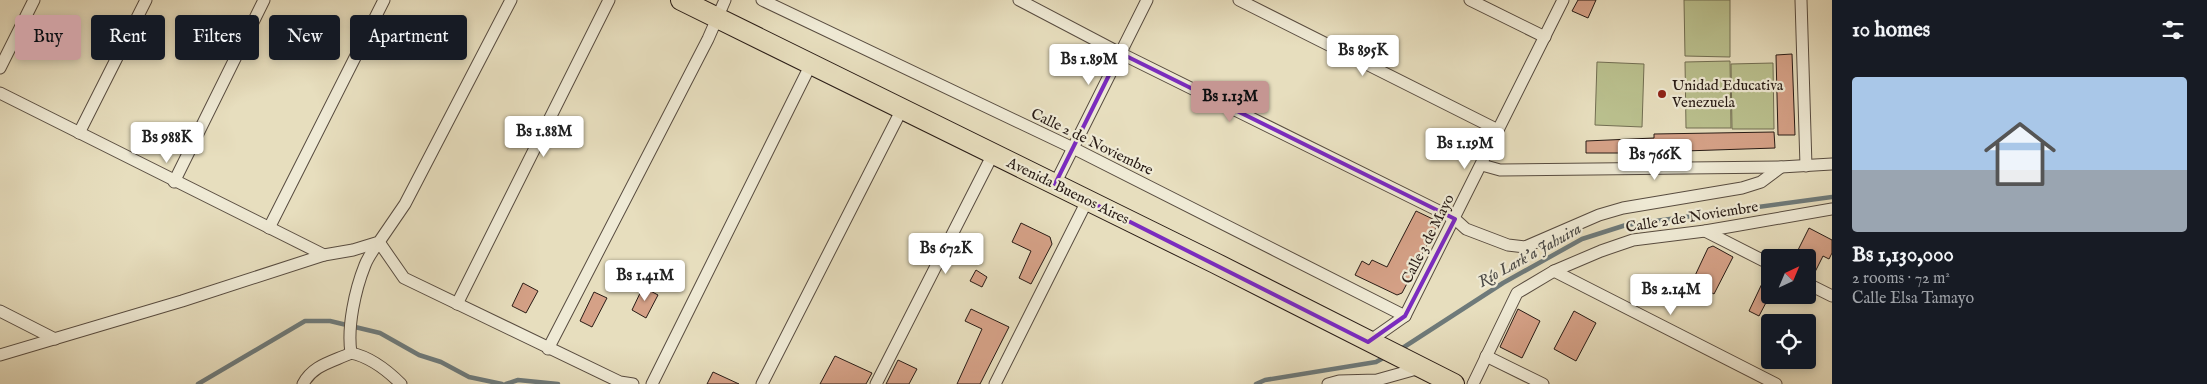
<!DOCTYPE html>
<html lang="en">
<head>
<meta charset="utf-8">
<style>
	body { margin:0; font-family:"IM FELL English",serif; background:#20242c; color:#f1f3f6; height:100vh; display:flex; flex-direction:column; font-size:19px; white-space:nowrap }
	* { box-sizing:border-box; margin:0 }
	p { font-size:16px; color:#9ea1a6 }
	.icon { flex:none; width:28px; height:28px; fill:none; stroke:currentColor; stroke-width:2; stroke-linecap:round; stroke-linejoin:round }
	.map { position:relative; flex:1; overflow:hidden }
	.sheet { display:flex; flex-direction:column; background:#171b24; width:375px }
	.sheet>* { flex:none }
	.top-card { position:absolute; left:15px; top:15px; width:475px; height:45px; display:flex; gap:10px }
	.needle { width:32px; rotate:44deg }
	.fabs { position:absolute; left:1761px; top:249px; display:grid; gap:10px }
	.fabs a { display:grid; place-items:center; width:55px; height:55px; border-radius:5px; background:#171b24; box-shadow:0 2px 8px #0003; font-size:25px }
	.price { position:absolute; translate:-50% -42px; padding:0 11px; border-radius:5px; background:#fff; color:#222; font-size:16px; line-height:32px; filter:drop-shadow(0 1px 2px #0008) }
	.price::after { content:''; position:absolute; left:50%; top:30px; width:15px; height:11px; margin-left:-8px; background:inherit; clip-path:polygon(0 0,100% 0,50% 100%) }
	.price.current { background:#c59692; color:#111 }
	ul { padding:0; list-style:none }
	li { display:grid; align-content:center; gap:10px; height:265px; padding:0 20px }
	li span { display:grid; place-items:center; height:155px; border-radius:5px; color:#555 }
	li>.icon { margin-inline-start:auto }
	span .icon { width:90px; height:90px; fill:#fffc; stroke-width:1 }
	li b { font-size:21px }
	h2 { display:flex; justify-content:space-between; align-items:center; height:60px; padding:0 20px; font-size:21px }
	.chip { padding:0 18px; border-radius:5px; background:#171b24; box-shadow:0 2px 8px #0003; font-size:18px; line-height:45px }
	.chip.current { background:#c59692; color:#111 }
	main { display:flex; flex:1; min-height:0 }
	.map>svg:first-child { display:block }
	.green { fill:#bac08e; stroke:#726e52 }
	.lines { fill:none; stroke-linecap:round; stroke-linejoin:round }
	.stream { stroke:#6e7a7a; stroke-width:4.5 }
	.building { fill:#d5a187; stroke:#291c16 }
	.street-casing { stroke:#584c40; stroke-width:13 }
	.highway-casing { stroke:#291c16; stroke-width:22 }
	.street { stroke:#efead5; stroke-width:11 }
	.highway { stroke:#e7debe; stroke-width:20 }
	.marked { fill:none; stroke:#7b2cbf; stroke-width:4; stroke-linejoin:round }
	.poi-dot { fill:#8f2418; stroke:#efead5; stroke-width:2 }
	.labels { text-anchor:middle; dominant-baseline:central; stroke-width:4.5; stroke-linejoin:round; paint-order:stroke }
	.poi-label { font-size:15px; fill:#291c16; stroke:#efead5; text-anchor:start }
	.street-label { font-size:15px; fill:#291c16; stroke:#efead5 }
	.water-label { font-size:16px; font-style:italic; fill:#4c4b48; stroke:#efead5 }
</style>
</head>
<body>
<main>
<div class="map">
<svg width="1832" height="384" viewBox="0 0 1832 384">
	<rect width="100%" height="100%" fill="#e7debe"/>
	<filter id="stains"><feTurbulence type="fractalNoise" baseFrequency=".004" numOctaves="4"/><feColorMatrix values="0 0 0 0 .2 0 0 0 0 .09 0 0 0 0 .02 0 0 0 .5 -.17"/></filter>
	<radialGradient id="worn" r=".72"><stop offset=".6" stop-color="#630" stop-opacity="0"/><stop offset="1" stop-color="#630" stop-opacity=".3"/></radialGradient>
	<g class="green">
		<path d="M1684 0H1730V57L1685 56Z"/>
		<path d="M1730 61 1731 128H1686L1685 62Z"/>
		<path d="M1597 62 1644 64 1642 127 1595 125Z"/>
		<path d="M1773 63 1774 129H1732L1731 64Z"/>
	</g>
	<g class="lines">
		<g class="stream">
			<path d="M1401 349 1503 283 1582 239 1626 225 1832 197"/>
			<path d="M198 384 305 321H330L380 333 419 355 441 362 469 377 502 384"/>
			<path d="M506 384 518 380 558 384"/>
			<path d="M1256 384 1265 380 1376 362 1387 356"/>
		</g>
	</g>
	<g class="building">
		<path d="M1578 0H1596L1588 18 1572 11Z"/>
		<path d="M1792 54 1795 135H1778L1776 55Z"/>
		<path d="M1774 132 1775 148 1624 153H1586V141L1654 138V134Z"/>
		<path d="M1416 211 1439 222 1402 293 1397 295 1355 275 1362 261 1369 265 1372 260 1387 267Z"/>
		<path d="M1021 223 1050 237 1052 244 1031 284 1019 278 1031 251 1012 242Z"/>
		<path d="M1809 228 1832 240V253L1829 259 1823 256 1812 278 1808 277V258H1794Z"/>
		<path d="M1713 246 1733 257 1714 294 1692 282 1708 248Z"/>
		<path d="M976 270 987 277 982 287 970 281Z"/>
		<path d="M1768 271H1770V295L1759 316 1749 311Z"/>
		<path d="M523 283 538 291 526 313 512 306Z"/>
		<path d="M643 287 658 295 646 318 632 310Z"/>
		<path d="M594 292 607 298 592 327 580 321Z"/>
		<path d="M971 309 1009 327 980 384H957L982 329 965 321Z"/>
		<path d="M1518 309 1540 321 1522 358 1500 347Z"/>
		<path d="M1574 311 1596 323 1576 361 1554 349Z"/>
		<path d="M835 356 872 373 866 384H820Z"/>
		<path d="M898 360 917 369 909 384H886Z"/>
		<path d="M713 372 739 384H707Z"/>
	</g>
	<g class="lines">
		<g class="street-casing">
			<g id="street">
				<path d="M762 0 1073 148 1405 316"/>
				<path d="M1019 0 1120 53 1455 219 1466 229 1508 245 1525 247 1599 215 1623 208 1742 188 1761 182 1781 167"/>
				<path d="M1239 0 1498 130"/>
				<path d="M1470 0 1545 37"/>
				<path d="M1801 0 1806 166"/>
				<path d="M0 68 34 0"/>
				<path d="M0 93 324 255"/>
				<path d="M79 133 146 0"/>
				<path d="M1482 165 1500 170 1781 167 1832 164"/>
				<path d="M174 182 264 0"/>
				<path d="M1055 184 1147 0"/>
				<path d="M269 228 384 0"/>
				<path d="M1705 231 1770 264"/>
				<path d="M1554 271 1776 384"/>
				<path d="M1808 284 1832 296"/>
				<path d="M457 304 609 0"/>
				<path d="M0 311 55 339"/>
				<path d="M1368 342 1405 316 1563 0"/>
				<path d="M548 349 708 39 725 0"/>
				<path d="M351 353C347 327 355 290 365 265 368 257 374 249 379 242L404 278 620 382 633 384"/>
				<path d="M351 353C370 357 387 370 401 384"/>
				<path d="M0 355 182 301 324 255 353 250 379 242 405 204 511 0"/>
				<path d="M1486 356 1543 384"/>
				<path d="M303 384C313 365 332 362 351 353"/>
				<path d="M652 384 811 64"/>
				<path d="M762 384 902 109"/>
				<path d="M876 384 993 154"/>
				<path d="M995 384 1087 201"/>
				<path d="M1328 384 1339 381 1377 380 1420 368"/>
				<path d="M1473 384 1517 293 1554 271 1601 251 1633 240 1705 231 1832 209"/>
			</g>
		</g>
		<g class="highway-casing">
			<path id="highway" d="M681 0 1215 263 1454 384"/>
		</g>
		<use href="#street" class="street"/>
		<use href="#highway" class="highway"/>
	</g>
	<path class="marked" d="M1120 53 1455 219 1405 316 1368 342 1055 184Z"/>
	<circle class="poi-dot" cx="1662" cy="94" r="5"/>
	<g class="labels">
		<g class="poi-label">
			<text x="1672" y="85">Unidad Educativa<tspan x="1672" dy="17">Venezuela</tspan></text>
		</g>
		<g class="street-label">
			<text transform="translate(1092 142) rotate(26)">Calle 2 de Noviembre</text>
			<text transform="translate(1068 191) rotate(26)">Avenida Buenos Aires</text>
			<text transform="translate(1692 217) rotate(-9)">Calle 2 de Noviembre</text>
			<text transform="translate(1428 239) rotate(-63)">Calle 3 de Mayo</text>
		</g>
		<g class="water-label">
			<text transform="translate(1530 256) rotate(-29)">Río Lark’a Jahuira</text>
		</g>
	</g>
	<rect width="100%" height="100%" filter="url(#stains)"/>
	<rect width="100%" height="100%" fill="url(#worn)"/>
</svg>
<div class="fabs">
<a><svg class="needle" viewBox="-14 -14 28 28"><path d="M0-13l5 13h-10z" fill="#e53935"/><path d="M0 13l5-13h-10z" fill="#9ea1a6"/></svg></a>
<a><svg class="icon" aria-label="locate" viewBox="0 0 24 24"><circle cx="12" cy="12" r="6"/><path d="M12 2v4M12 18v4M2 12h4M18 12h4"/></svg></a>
</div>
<b class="price" style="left:1363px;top:77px">Bs 895K</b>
<b class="price" style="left:1089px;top:86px">Bs 1.89M</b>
<b class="price current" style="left:1230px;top:123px">Bs 1.13M</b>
<b class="price" style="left:544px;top:158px">Bs 1.88M</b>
<b class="price" style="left:167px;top:164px">Bs 988K</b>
<b class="price" style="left:1465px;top:170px">Bs 1.19M</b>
<b class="price" style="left:1655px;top:181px">Bs 766K</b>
<b class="price" style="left:946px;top:275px">Bs 672K</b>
<b class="price" style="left:645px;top:302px">Bs 1.41M</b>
<b class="price" style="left:1671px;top:316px">Bs 2.14M</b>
<div class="top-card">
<a class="chip current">Buy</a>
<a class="chip">Rent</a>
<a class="chip">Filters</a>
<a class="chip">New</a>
<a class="chip">Apartment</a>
</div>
</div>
<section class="sheet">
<h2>10 homes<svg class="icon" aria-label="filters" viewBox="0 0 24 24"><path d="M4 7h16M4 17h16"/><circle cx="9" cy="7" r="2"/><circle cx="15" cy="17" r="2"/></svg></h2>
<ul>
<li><span style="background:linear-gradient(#a9c7e8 60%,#9aa5b1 0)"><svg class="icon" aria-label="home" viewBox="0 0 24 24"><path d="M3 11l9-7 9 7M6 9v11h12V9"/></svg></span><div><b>Bs 1,130,000</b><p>2 rooms · 72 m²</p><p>Calle Elsa Tamayo</p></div></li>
</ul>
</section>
</main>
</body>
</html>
